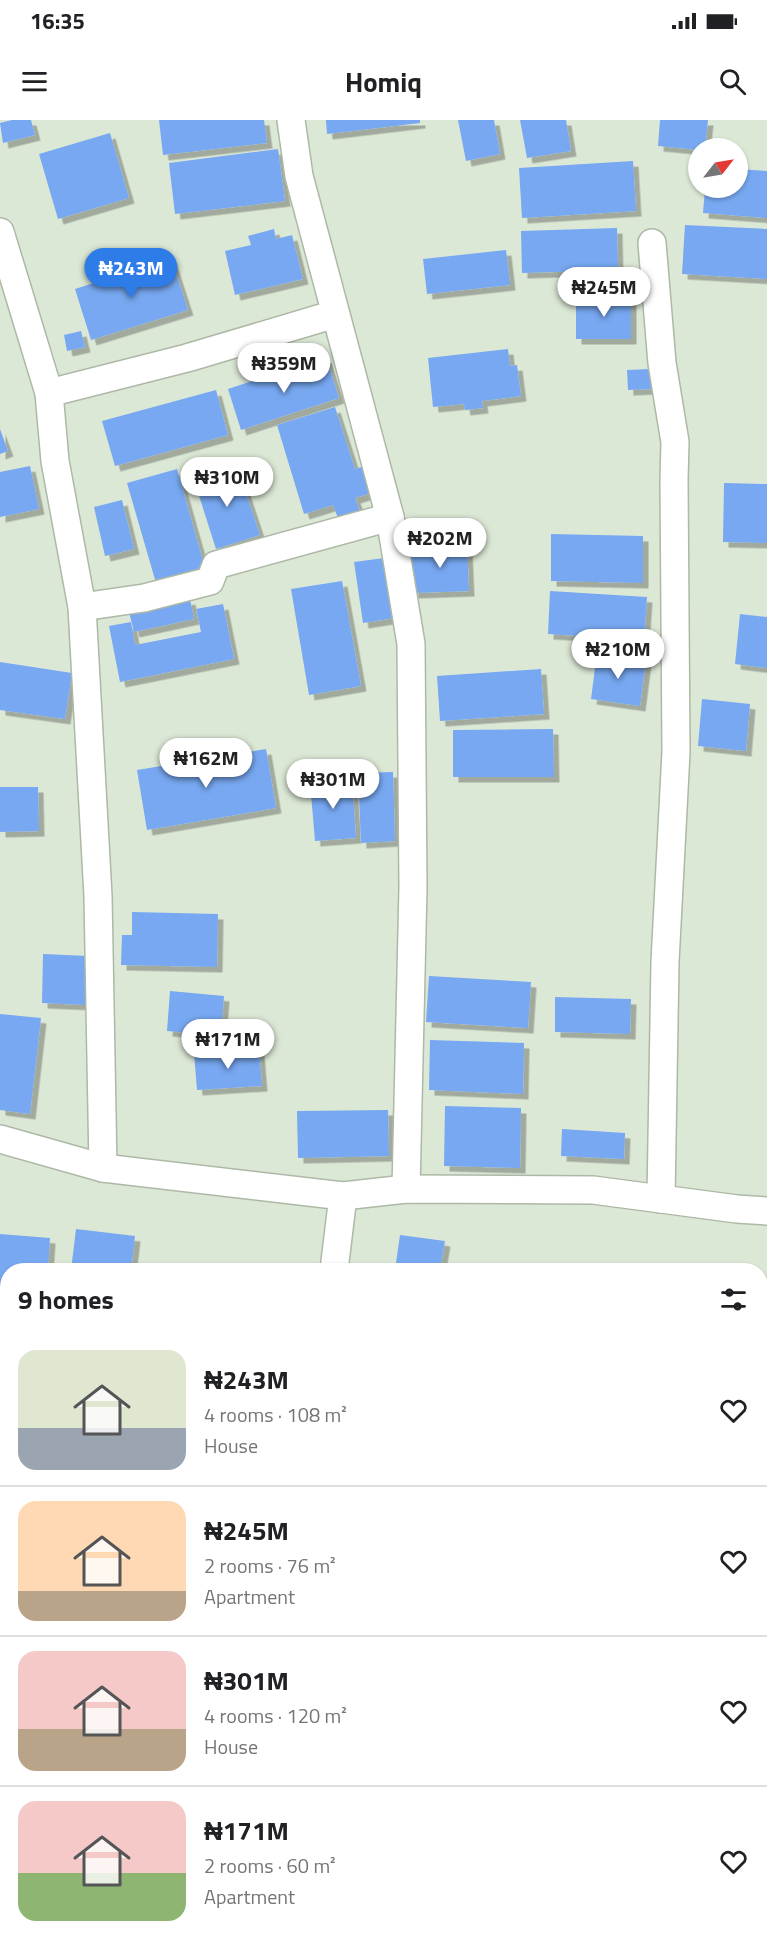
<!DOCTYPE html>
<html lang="en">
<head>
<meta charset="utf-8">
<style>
	body { margin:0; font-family:"Titillium Web",sans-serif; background:#f2f2f2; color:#202124; height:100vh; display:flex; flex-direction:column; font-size:22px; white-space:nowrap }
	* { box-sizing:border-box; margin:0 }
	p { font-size:20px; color:#757577 }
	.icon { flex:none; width:33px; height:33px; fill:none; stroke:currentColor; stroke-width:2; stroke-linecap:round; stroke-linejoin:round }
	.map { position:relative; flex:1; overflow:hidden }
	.sheet { position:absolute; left:0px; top:1143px; width:768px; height:686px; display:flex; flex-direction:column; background:#fff; border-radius:24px 24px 0 0; box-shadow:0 2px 4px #0004 }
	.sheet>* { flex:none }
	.needle { width:39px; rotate:59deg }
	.buttons { position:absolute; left:688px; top:18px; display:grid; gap:12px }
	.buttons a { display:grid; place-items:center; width:60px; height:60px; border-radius:50%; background:#fff; box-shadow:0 2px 4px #0004; font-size:30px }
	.price { position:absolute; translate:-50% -51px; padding:0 14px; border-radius:21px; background:#fff; color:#222; font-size:20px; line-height:39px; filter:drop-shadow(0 2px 3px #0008) }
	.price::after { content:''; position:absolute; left:50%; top:36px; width:18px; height:14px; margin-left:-9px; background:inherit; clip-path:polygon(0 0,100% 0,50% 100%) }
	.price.active { background:#2d7ce8; color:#fff }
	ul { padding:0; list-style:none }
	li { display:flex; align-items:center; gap:18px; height:150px; padding:0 18px }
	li+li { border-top:2px solid #e0e0e0 }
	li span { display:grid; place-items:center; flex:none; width:168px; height:120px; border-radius:18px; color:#555 }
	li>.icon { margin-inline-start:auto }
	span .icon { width:72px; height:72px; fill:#fffc; stroke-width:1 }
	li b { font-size:26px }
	h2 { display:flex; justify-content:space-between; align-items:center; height:72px; padding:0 18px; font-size:26px }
	.status { display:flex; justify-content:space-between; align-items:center; height:42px; padding:0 30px; background:#fff; direction:ltr }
	.status svg { height:16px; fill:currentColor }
	header { display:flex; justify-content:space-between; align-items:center; height:78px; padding:0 18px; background:#fff; font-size:27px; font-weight:700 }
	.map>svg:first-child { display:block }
	.building { fill:#77a8f1; filter:url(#shadow) }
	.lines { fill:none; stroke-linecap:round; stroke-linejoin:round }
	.service-casing { stroke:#adb8a6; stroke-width:16 }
	.minor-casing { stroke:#adb8a6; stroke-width:30 }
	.service { stroke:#fff; stroke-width:14 }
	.minor { stroke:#fff; stroke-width:27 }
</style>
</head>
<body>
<div class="status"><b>16:35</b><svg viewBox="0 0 49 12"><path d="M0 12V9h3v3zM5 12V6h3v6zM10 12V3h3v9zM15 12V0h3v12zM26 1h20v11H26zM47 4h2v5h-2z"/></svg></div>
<header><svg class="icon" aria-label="menu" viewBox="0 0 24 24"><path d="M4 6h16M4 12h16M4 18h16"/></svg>Homiq<svg class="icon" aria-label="search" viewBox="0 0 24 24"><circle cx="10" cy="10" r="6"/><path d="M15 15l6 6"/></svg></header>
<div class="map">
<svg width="767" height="1828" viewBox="0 0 767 1828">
	<defs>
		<filter id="shadow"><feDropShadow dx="5.5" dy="5.5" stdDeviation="0" flood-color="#0004"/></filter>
	</defs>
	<rect width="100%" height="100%" fill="#dce8d6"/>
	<g class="building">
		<path d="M12 0H31L35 15 3 23 0 3Z"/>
		<path d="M159 0H264L267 23 163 35Z"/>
		<path d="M326 0H420V3L327 14Z"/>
		<path d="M458 0H494L500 34 466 41Z"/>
		<path d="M520 0H566L571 31 527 38Z"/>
		<path d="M660 0H708L705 28 699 30 658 26Z"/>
		<path d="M110 13 129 78 58 99 39 34Z"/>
		<path d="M278 29 285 81 175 94 169 43Z"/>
		<path d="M633 41 636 91 522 98 519 48Z"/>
		<path d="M738 49 767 51V98L703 93 705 68H738Z"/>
		<path d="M685 105 767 109V159L682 154Z"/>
		<path d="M617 108 618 150 522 153 521 111Z"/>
		<path d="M274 109 276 119 292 115 303 159 235 175 225 131 251 125 248 116Z"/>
		<path d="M506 130 510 165 427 174 423 139Z"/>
		<path d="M171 138 188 190 91 220 75 169Z"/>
		<path d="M631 176V219H576V177Z"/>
		<path d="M81 211 85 227 67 231 64 215Z"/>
		<path d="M508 229 510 246 517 245 521 276 482 281 483 288 465 290 464 284 433 287 428 238Z"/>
		<path d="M326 237 339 278 241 310 228 269Z"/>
		<path d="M650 249 652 269 628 270 627 250Z"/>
		<path d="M216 270 228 315 115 346 102 301Z"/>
		<path d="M335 287 355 349 365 346 374 372 355 378 360 391 338 398 333 385 304 394 277 305Z"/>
		<path d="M0 309 8 331 0 334Z"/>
		<path d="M30 346 39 389 0 397V352Z"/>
		<path d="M237 346 260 415 216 429 194 360Z"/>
		<path d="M177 349 207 455 158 470 127 363Z"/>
		<path d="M724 363 767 364V423L723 422Z"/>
		<path d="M122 380 134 429 105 436 94 387Z"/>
		<path d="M551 414 643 416V463L551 461Z"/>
		<path d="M467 425 469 471 413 473 411 427Z"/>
		<path d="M392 437 401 497 363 503 354 442Z"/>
		<path d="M342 461 361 566 309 575 291 469Z"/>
		<path d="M550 471 647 477 644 520 548 514Z"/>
		<path d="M190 479 194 499 134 512 129 492Z"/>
		<path d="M223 484 234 539 120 562 109 506 131 502 135 525 201 512 196 489Z"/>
		<path d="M740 494 767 497V548L735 544Z"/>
		<path d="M597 533 646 540 640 586 591 579Z"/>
		<path d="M0 542 72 553 65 599 0 590Z"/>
		<path d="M541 549 544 594 440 601 437 556Z"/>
		<path d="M702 579 750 584 746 631 698 626Z"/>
		<path d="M553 609 554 657H453V610Z"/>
		<path d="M266 629 276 688 147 710 137 650Z"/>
		<path d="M393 652 395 721 361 723 358 653Z"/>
		<path d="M352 660 356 718 315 721 310 662Z"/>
		<path d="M0 667H38L39 711 0 712Z"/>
		<path d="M132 792 218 794 217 847 121 845 122 815H132Z"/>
		<path d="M43 834 88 836 87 885 42 883Z"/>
		<path d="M429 856 531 862 528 908 426 902Z"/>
		<path d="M170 871 224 876 221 916 167 911Z"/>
		<path d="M555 877 631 879 630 914 555 912Z"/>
		<path d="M0 894 41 898 30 994 0 990Z"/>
		<path d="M430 920 524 923 523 974 429 970Z"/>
		<path d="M259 929 262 966 197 970 194 933Z"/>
		<path d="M445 986 521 988 520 1048 444 1046Z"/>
		<path d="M388 990 389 1036 298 1038 297 991Z"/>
		<path d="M562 1009 625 1013 624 1039 561 1036Z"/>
		<path d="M76 1109 135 1116 131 1150H71Z"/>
		<path d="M0 1114 50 1118 48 1150H8V1204L0 1203Z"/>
		<path d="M400 1115 445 1121 440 1150H395Z"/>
		<path d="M198 1145 236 1149V1150H197Z"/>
		<path d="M0 1230 8 1231V1265L0 1264Z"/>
		<path d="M760 1238 767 1240V1298L760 1297Z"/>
	</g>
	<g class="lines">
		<g class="service-casing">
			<path id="service" d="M760 1364 767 1365"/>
		</g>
		<g class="minor-casing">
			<g id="minor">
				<path d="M291 0 299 56 390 397 411 524 413 767 406 1069"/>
				<path d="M0 112 49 273 55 341 82 487 98 776 103 1048"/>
				<path d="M652 123 662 243 675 322 674 360 676 632 665 842 661 1079"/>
				<path d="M49 273 187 238 335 194"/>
				<path d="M82 487 144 478 210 461 216 445 390 397"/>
				<path d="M0 1019 103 1048 343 1076 406 1069 593 1070 737 1089 767 1091"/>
				<path d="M334 1150 343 1076"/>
				<path d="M0 1291 8 1293"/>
				<path d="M0 1553 8 1556"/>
				<path d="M760 1589 767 1592"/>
				<path d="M760 1711 767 1697"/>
				<path d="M659 1828 669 1821"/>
			</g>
		</g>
		<use href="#service" class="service"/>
		<use href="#minor" class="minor"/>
	</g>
</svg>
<div class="buttons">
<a><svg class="needle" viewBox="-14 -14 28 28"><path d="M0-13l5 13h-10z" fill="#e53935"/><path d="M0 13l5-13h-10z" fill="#757577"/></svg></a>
</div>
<b class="price active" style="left:131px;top:179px">₦243M</b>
<b class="price" style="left:604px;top:198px">₦245M</b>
<b class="price" style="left:284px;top:274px">₦359M</b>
<b class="price" style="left:227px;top:388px">₦310M</b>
<b class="price" style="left:440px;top:449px">₦202M</b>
<b class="price" style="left:618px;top:560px">₦210M</b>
<b class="price" style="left:206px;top:669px">₦162M</b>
<b class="price" style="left:333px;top:690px">₦301M</b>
<b class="price" style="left:228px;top:950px">₦171M</b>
<section class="sheet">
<h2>9 homes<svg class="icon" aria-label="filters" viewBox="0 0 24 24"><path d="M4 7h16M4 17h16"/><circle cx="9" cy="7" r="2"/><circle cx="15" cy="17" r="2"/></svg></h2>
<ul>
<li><span style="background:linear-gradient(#dfe7d0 65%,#9aa5b1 0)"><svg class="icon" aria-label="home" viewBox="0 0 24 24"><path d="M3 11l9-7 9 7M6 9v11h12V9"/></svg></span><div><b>₦243M</b><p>4 rooms · 108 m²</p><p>House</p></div><svg class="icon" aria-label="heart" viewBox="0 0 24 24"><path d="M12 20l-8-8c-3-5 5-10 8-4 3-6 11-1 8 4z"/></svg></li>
<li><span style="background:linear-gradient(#ffd9b3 75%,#b9a48a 0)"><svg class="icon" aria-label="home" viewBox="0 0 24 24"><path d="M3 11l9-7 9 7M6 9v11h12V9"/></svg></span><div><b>₦245M</b><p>2 rooms · 76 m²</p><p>Apartment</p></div><svg class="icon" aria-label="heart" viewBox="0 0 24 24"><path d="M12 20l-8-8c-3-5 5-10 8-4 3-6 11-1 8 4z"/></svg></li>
<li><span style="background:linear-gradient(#f6c9c9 65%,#b9a48a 0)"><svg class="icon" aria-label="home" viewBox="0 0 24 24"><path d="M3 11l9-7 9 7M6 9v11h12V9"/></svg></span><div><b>₦301M</b><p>4 rooms · 120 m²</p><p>House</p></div><svg class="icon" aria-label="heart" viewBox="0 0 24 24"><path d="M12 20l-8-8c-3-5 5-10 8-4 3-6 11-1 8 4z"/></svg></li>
<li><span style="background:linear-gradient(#f6c9c9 60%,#8fb573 0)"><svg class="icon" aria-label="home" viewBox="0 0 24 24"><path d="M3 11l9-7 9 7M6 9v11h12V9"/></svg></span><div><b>₦171M</b><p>2 rooms · 60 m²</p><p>Apartment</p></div><svg class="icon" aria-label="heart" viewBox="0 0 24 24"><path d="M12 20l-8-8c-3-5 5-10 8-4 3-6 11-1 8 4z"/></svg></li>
</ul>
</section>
</div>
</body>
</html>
